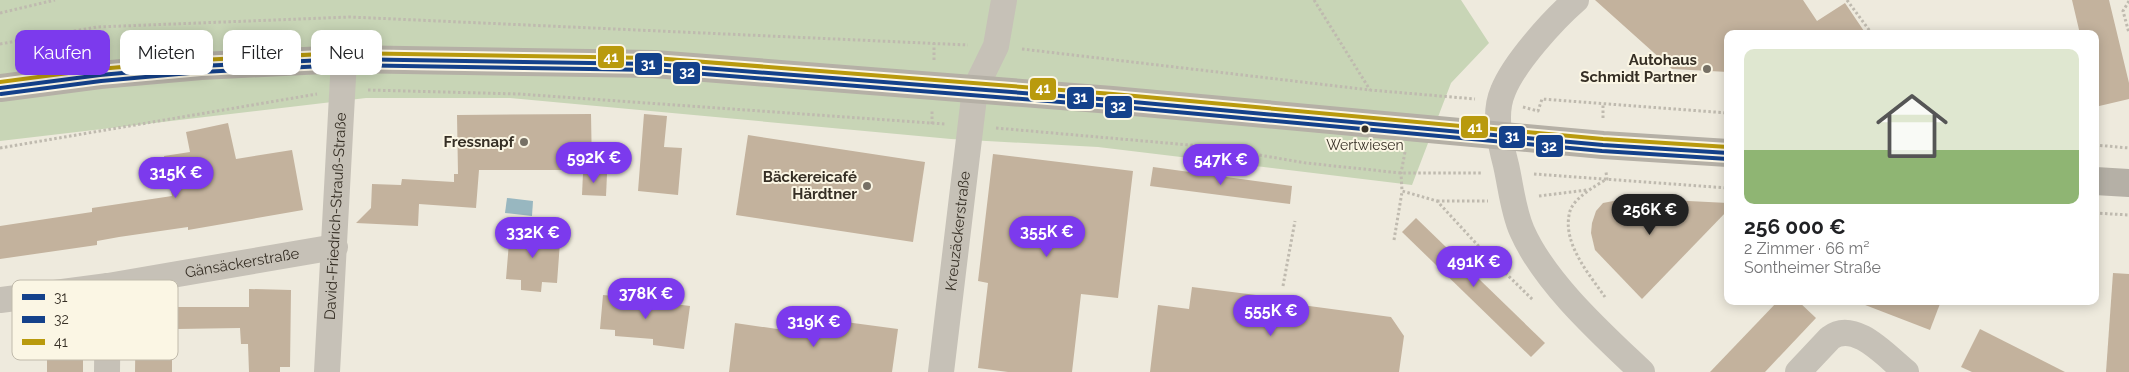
<!DOCTYPE html>
<html lang="de">
<head>
<meta charset="utf-8">
<style>
	body { margin:0; font-family:Raleway,sans-serif; background:#f2f2f2; color:#202124; height:100vh; display:flex; flex-direction:column; font-size:19px; white-space:nowrap }
	* { box-sizing:border-box; margin:0 }
	p { font-size:16px; color:#757577 }
	.icon { flex:none; width:28px; height:28px; fill:none; stroke:currentColor; stroke-width:2; stroke-linecap:round; stroke-linejoin:round }
	.map { position:relative; flex:1; overflow:hidden }
	.side { position:absolute; left:1724px; top:30px; width:375px; height:275px; display:flex; flex-direction:column; background:#fff; border-radius:10px; box-shadow:0 2px 12px #0003 }
	.side>* { flex:none }
	.hud { position:absolute; left:15px; top:30px; width:475px; height:45px; display:flex; gap:10px }
	.price { position:absolute; translate:-50% -42px; padding:0 11px; border-radius:18px; background:#7c3aed; color:#fff; font-size:16px; line-height:32px; filter:drop-shadow(0 1px 2px #0008) }
	.price::after { content:''; position:absolute; left:50%; top:30px; width:15px; height:11px; margin-left:-8px; background:inherit; clip-path:polygon(0 0,100% 0,50% 100%) }
	.price.on { background:#222; color:#fff }
	ul { padding:0; list-style:none }
	li { display:grid; align-content:center; gap:10px; height:265px; padding:0 20px }
	li span { display:grid; place-items:center; height:155px; border-radius:10px; color:#555 }
	li>.icon { margin-inline-start:auto }
	span .icon { width:90px; height:90px; fill:#fffc; stroke-width:1 }
	li b { font-size:21px }
	.pill { padding:0 18px; border-radius:10px; background:#fff; box-shadow:0 2px 12px #0003; font-size:18px; line-height:45px }
	.pill.on { background:#7c3aed; color:#fff }
	.map>svg:first-child { display:block }
	.green { fill:#c8d5b6 }
	.water { fill:#98b7c0 }
	.building { fill:#c3b29d }
	.lines { fill:none; stroke-linecap:round; stroke-linejoin:round }
	.path { stroke:#bfbaaf; stroke-width:3; stroke-dasharray:2.5 2.5; stroke-linecap:butt }
	.minor { stroke:#c6c1b7; stroke-width:26 }
	.major { stroke:#b5b0a6; stroke-width:28 }
	.bus-1-casing { stroke:#fbf6e4; stroke-width:8 }
	.bus-2-casing { stroke:#fbf6e4; stroke-width:8 }
	.bus-3-casing { stroke:#fbf6e4; stroke-width:8 }
	.bus-1 { stroke:#14418b; stroke-width:4 }
	.bus-2 { stroke:#14418b; stroke-width:4 }
	.bus-3 { stroke:#b99a0d; stroke-width:4 }
	.poi-dot { fill:#767065; stroke:#fbf6e4; stroke-width:2 }
	.bus-dot { fill:#362f25; stroke:#fbf6e4; stroke-width:2 }
	.labels { text-anchor:middle; dominant-baseline:central; stroke-width:4; stroke-linejoin:round; paint-order:stroke }
	.bus-label { font-size:14px; fill:#362f25; stroke:#fbf6e4 }
	.poi-label { font-size:15px; font-weight:bold; fill:#362f25; stroke:#fbf6e4; text-anchor:end }
	.street-label { font-size:15px; fill:#362f25; stroke:#fbf6e4 }
	.key { fill:#fbf6e4; stroke:#c0baab; stroke-width:1 }
	.key-label { font-size:14px; fill:#362f25 }
	.line-badge { stroke:#fbf6e4; stroke-width:2 }
	.badge-label { font-size:14px; text-anchor:middle; font-weight:bold; fill:#fff }
</style>
</head>
<body>
<div class="map">
<svg width="2129" height="372" viewBox="0 0 2129 372">
	<rect width="100%" height="100%" fill="#eeeadd"/>
	<path class="green" d="M0 0H1461L1489 43 1451 83 1412 185 1098 147 951 139 510 98H366L0 141Z"/>
	<path class="water" d="M507 198 533 201 532 216 505 213Z"/>
	<g class="building">
		<path d="M1595 0H1803L1817 21 1845 3 1866 34H1728V72L1672 69Z"/>
		<path d="M2072 0H2109L2129 83V99L2095 107V34H2080Z"/>
		<path d="M591 114 592 170H479L476 208 419 204 418 226 356 223 371 208 372 184 401 185 402 179 454 182V174H458L457 115Z"/>
		<path d="M644 114 667 116 664 147 682 148 678 195 638 191Z"/>
		<path d="M228 123 236 159 292 150 303 210 188 230V227L119 237 97 241V245L0 259V226L92 212V208L172 196 164 156 190 152 186 132Z"/>
		<path d="M748 135 925 162 913 242 736 215Z"/>
		<path d="M993 154 1133 171 1118 298 1081 294 1072 372H1008L978 368 988 283 978 281Z"/>
		<path d="M1153 167 1292 186 1290 204 1150 186Z"/>
		<path d="M583 173 607 174 606 196 582 195Z"/>
		<path d="M1629 198 1728 203V210L1642 299 1595 250 1591 233 1592 223 1596 211 1603 203Z"/>
		<path d="M1416 218 1545 343 1531 357 1402 232Z"/>
		<path d="M510 230 549 233V241L560 242 557 283 542 282 541 292 521 290V280L506 279Z"/>
		<path d="M2113 273 2129 274V372H2106Z"/>
		<path d="M1192 287 1272 297V301L1391 317 1404 336 1399 372H1150L1158 305 1189 309Z"/>
		<path d="M249 289 291 290 290 367H280V372H249L248 344H241L240 328 177 329V347H172V372H135L136 304H177V307H249Z"/>
		<path d="M603 295 651 299V301L690 306 684 349 653 345V339L615 336V330L600 329Z"/>
		<path d="M1778 301H1798L1816 318 1765 372H1710Z"/>
		<path d="M1861 301H1941L1930 330 1860 303Z"/>
		<path d="M793 315 898 329 892 372H729L735 323 791 331Z"/>
		<rect x="47" y="327" width="36" height="45"/>
		<path d="M1980 329 2065 372H1972L1961 367Z"/>
	</g>
	<g class="lines">
		<g class="path">
			<path d="M1314 0 1370 90"/>
			<path d="M1847 0 1872 34"/>
			<path d="M2129 1 2123 11 2129 33"/>
			<path d="M0 13 55 0"/>
			<path d="M0 44 97 27 350 17 968 45"/>
			<path d="M1022 49 1370 90 1475 99"/>
			<path d="M934 60V43"/>
			<path d="M368 90 519 94 945 124"/>
			<path d="M1523 107 1538 111 1542 99 1728 113"/>
			<path d="M1603 118V104"/>
			<path d="M932 124V111"/>
			<path d="M996 128 1212 147 1306 163 1401 173H1482"/>
			<path d="M2095 145 2129 148"/>
			<path d="M0 148 317 94"/>
			<path d="M1405 152 1401 173 1402 191 1437 201 1485 253 1533 300"/>
			<path d="M1534 174 1728 188"/>
			<path d="M1539 196 1587 190"/>
			<path d="M1437 201H1488"/>
			<path d="M2095 213 2129 215"/>
			<path d="M1394 240 1402 192"/>
			<path d="M1283 286 1295 221"/>
			<path d="M1605 297C1589 274 1561 242 1570 211 1574 198 1595 186 1607 179L1606 172"/>
		</g>
		<g class="minor">
			<path d="M1576 0C1553 20 1514 63 1503 91 1493 114 1500 142 1506 165 1511 187 1513 211 1522 231 1545 283 1601 333 1642 372"/>
			<path id="s1" d="M0 300 108 286 335 247"/>
			<path d="M107 372 108 286"/>
			<path id="s2" d="M327 372 344 59"/>
			<path id="s3" d="M941 372 975 89 996 46 1004 0"/>
			<path d="M1798 372 1830 338C1855 319 1887 357 1906 372"/>
		</g>
		<g class="major">
			<path d="M0 88 100 75 201 66 344 59 654 64 1112 100 1603 145 1728 153"/>
			<path d="M2095 181 2129 183"/>
		</g>
		<g class="bus-1-casing">
			<path id="bus-1" d="M0 88 100 75 201 66 344 59 654 64 1112 100 1603 145 1728 153"/>
		</g>
		<g class="bus-2-casing">
			<path id="bus-2" d="M1 94 101 81 201 72 344 65 654 70 1111 106 1602 151 1728 159"/>
		</g>
		<g class="bus-3-casing">
			<path id="bus-3" d="M0 82 99 69 200 60 344 53 654 58 1113 94 1603 139 1728 147"/>
		</g>
		<use href="#bus-1" class="bus-1"/>
		<use href="#bus-2" class="bus-2"/>
		<use href="#bus-3" class="bus-3"/>
	</g>
	<g class="poi-dot">
		<circle cx="1707" cy="69" r="5"/>
		<circle cx="524" cy="142" r="5"/>
		<circle cx="867" cy="186" r="5"/>
	</g>
	<circle class="bus-dot" cx="1365" cy="129" r="4.5"/>
	<g class="labels">
		<g class="bus-label">
			<text x="1365" y="145">Wertwiesen</text>
		</g>
		<g class="poi-label">
			<text x="1697" y="60">Autohaus<tspan x="1697" dy="17">Schmidt Partner</tspan></text>
			<text x="514" y="142">Fressnapf</text>
			<text x="857" y="177">Bäckereicafé<tspan x="857" dy="17">Härdtner</tspan></text>
		</g>
		<g class="street-label">
			<text stroke="none"><textPath href="#s2" startOffset="156">David-Friedrich-Strauß-Straße</textPath></text>
			<text stroke="none"><textPath href="#s3" startOffset="142">Kreuzäckerstraße</textPath></text>
			<text stroke="none"><textPath href="#s1" startOffset="245">Gänsäckerstraße</textPath></text>
		</g>
	</g>
	<rect x="12" y="280" width="166" height="80" rx="8" class="key"/>
	<rect x="22" y="294" width="23" height="6" fill="#14418b"/>
	<rect x="22" y="316" width="23" height="7" fill="#14418b"/>
	<rect x="22" y="339" width="23" height="6" fill="#b99a0d"/>
	<g class="key-label">
		<text x="54" y="302">31</text>
		<text x="54" y="324">32</text>
		<text x="54" y="347">41</text>
	</g>
	<g class="line-badge">
		<rect x="597" y="45" width="28" height="24" rx="5" fill="#b99a0d"/>
		<rect x="634" y="52" width="29" height="24" rx="5" fill="#14418b"/>
		<rect x="672" y="61" width="29" height="24" rx="5" fill="#14418b"/>
		<rect x="1029" y="77" width="28" height="24" rx="5" fill="#b99a0d"/>
		<rect x="1066" y="86" width="29" height="24" rx="5" fill="#14418b"/>
		<rect x="1104" y="95" width="29" height="24" rx="5" fill="#14418b"/>
		<rect x="1460" y="115" width="29" height="24" rx="5" fill="#b99a0d"/>
		<rect x="1498" y="125" width="28" height="24" rx="5" fill="#14418b"/>
		<rect x="1535" y="134" width="29" height="24" rx="5" fill="#14418b"/>
	</g>
	<g class="badge-label">
		<text x="611" y="62">41</text>
		<text x="648" y="69">31</text>
		<text x="687" y="77">32</text>
		<text x="1043" y="93">41</text>
		<text x="1080" y="102">31</text>
		<text x="1118" y="111">32</text>
		<text x="1475" y="132">41</text>
		<text x="1512" y="141">31</text>
		<text x="1549" y="151">32</text>
	</g>
</svg>
<b class="price" style="left:594px;top:184px">592K €</b>
<b class="price" style="left:1221px;top:186px">547K €</b>
<b class="price" style="left:176px;top:199px">315K €</b>
<b class="price on" style="left:1650px;top:236px">256K €</b>
<b class="price" style="left:1047px;top:258px">355K €</b>
<b class="price" style="left:533px;top:259px">332K €</b>
<b class="price" style="left:1474px;top:288px">491K €</b>
<b class="price" style="left:646px;top:320px">378K €</b>
<b class="price" style="left:1271px;top:337px">555K €</b>
<b class="price" style="left:814px;top:348px">319K €</b>
<div class="hud">
<a class="pill on">Kaufen</a>
<a class="pill">Mieten</a>
<a class="pill">Filter</a>
<a class="pill">Neu</a>
</div>
<section class="side">
<ul>
<li><span style="background:linear-gradient(#dfe7d0 65%,#8fb573 0)"><svg class="icon" aria-label="home" viewBox="0 0 24 24"><path d="M3 11l9-7 9 7M6 9v11h12V9"/></svg></span><div><b>256 000 €</b><p>2 Zimmer · 66 m²</p><p>Sontheimer Straße</p></div></li>
</ul>
</section>
</div>
</body>
</html>
